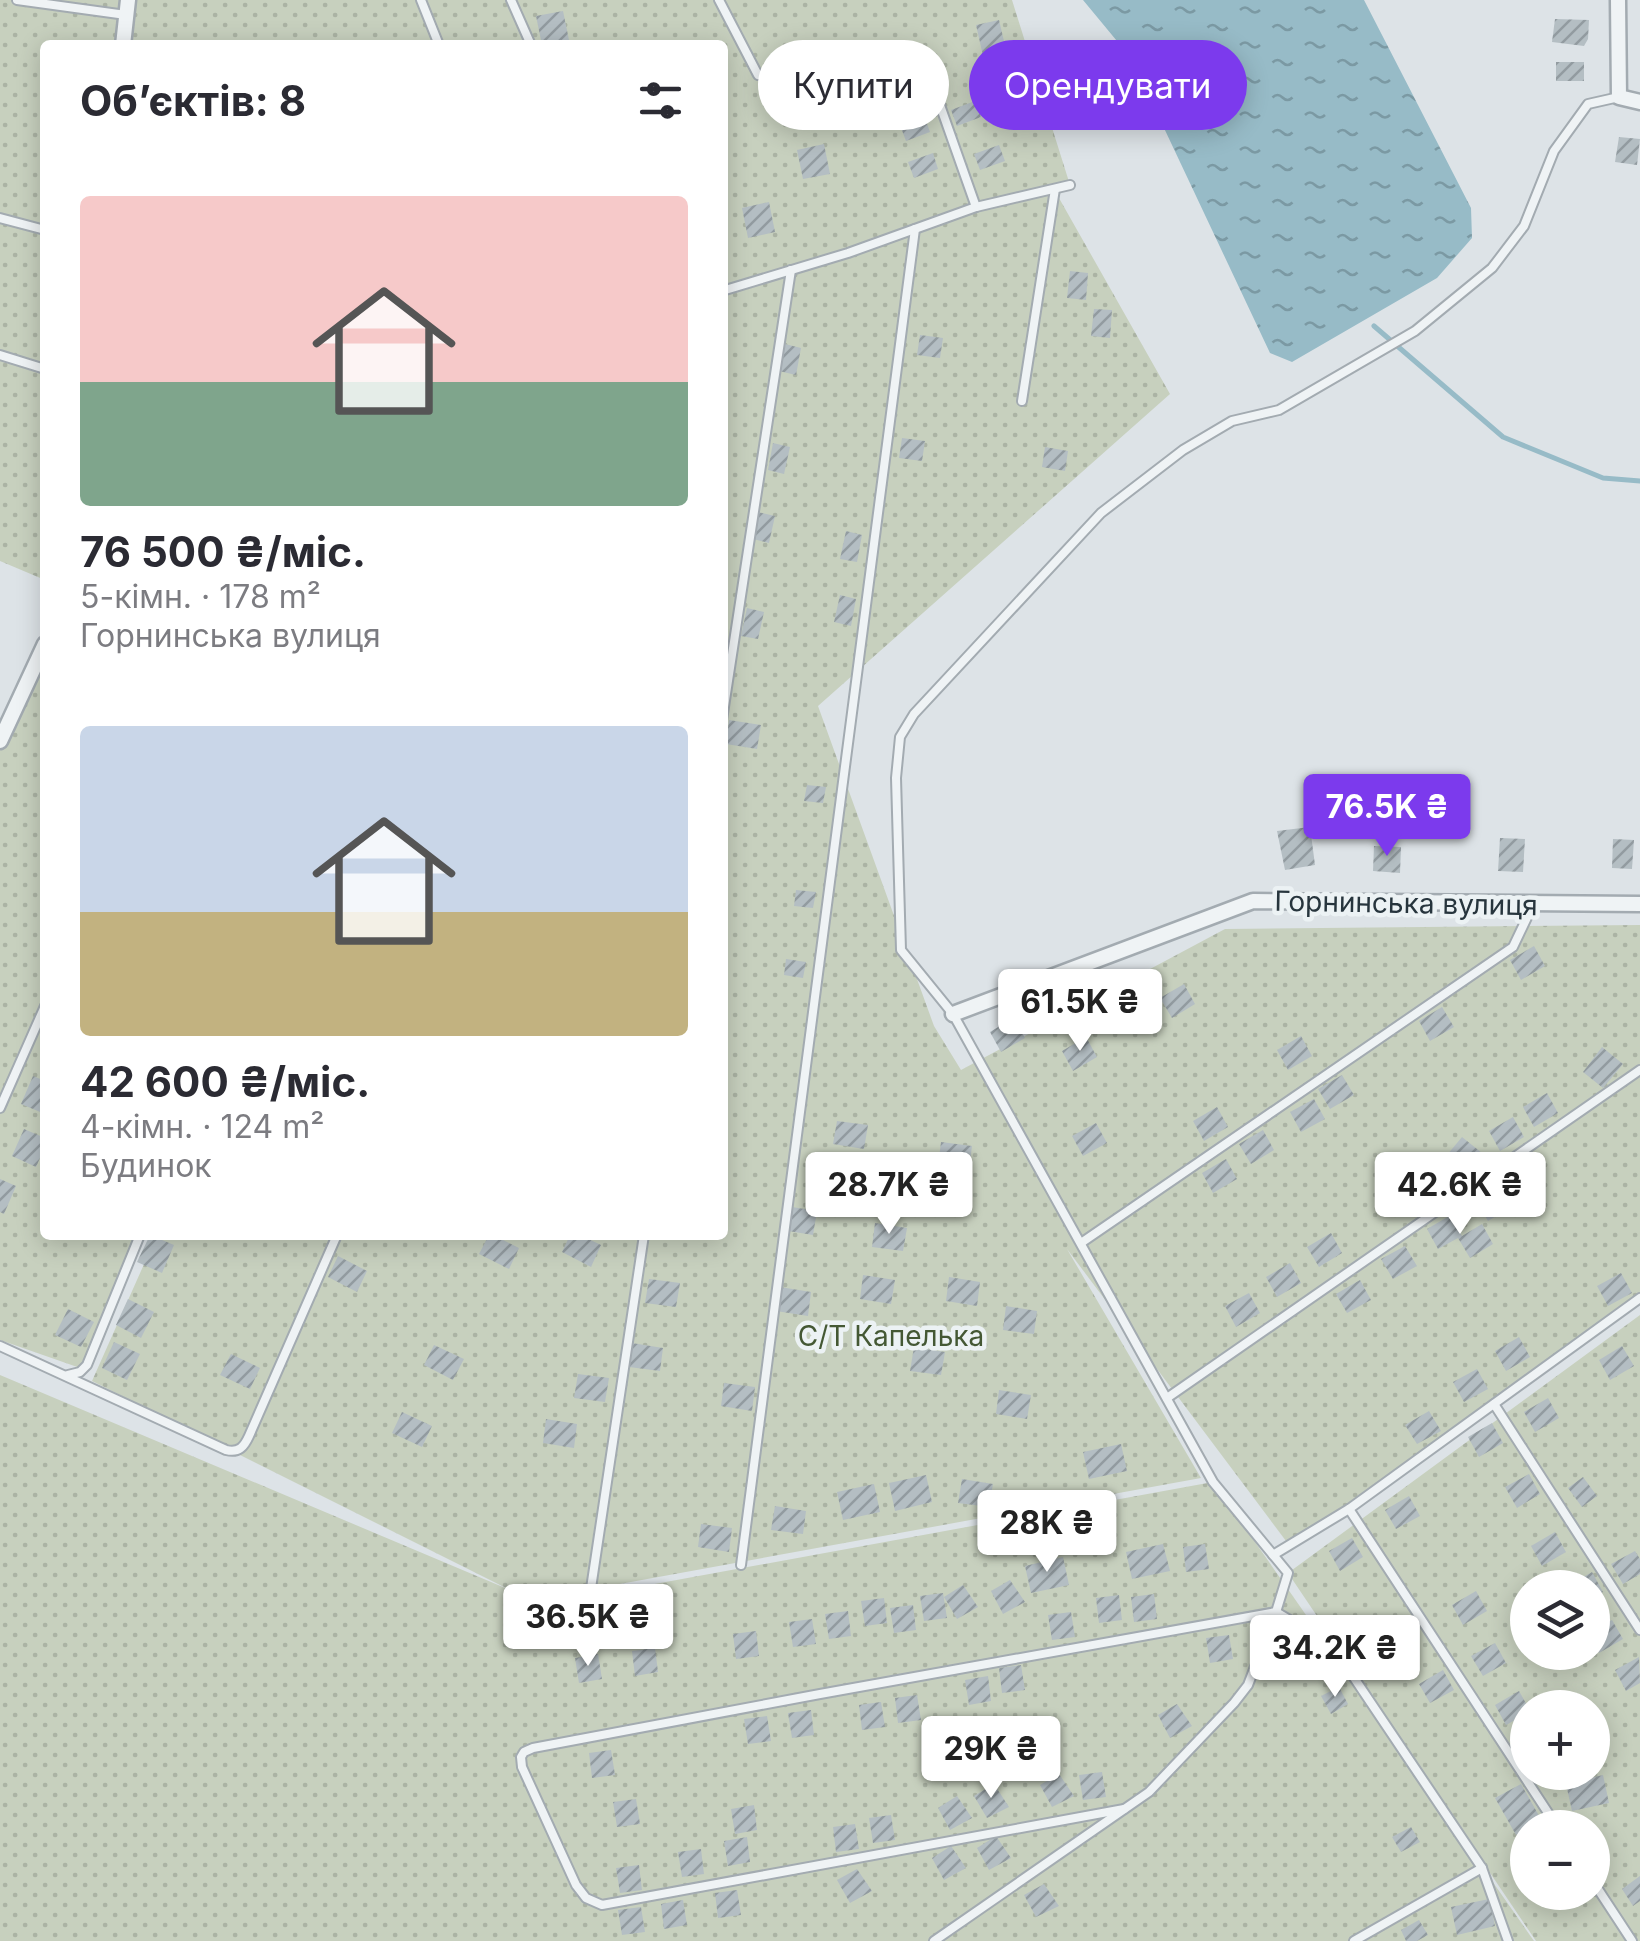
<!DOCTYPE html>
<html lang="uk">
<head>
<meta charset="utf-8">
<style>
	body { margin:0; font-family:Inter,sans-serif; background:#f7f7f7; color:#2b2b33; height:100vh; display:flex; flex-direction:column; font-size:38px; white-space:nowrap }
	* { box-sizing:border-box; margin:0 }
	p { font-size:32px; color:#7c7c81 }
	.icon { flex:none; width:55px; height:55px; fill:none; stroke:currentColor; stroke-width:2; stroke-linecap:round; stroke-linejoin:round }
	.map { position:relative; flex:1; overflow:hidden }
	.drawer { position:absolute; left:40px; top:40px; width:688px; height:1200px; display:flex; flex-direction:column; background:#fff; border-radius:10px; box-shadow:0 5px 25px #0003 }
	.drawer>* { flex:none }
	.top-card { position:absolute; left:758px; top:40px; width:732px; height:90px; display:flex; gap:20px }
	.controls { position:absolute; left:1510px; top:1570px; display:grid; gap:20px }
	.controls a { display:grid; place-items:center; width:100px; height:100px; border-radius:50%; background:#fff; box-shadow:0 5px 25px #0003; font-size:50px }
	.price { position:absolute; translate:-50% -85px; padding:0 22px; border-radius:10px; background:#fff; color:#222; font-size:32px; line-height:65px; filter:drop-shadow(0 2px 5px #0008) }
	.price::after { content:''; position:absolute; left:50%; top:60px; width:30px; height:22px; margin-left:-15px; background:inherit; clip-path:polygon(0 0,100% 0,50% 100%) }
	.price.current { background:#7c3aed; color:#fff }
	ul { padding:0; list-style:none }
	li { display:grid; align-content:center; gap:20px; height:530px; padding:0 40px }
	li span { display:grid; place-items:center; height:310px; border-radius:10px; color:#555 }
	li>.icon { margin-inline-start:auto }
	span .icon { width:180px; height:180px; fill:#fffc; stroke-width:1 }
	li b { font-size:42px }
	h2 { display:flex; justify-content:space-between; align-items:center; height:120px; padding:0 40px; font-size:42px }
	.pill { padding:0 35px; border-radius:45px; background:#fff; box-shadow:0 5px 25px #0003; font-size:35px; line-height:90px }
	.pill.current { background:#7c3aed; color:#fff }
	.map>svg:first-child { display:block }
	.green { fill:url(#green-dots); fill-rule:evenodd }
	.water { fill:url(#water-ripples) }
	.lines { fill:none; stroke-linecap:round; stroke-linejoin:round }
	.stream { stroke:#97bbc7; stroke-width:5 }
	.building { fill:url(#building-hatch) }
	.lane-casing { stroke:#a3abb1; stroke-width:12 }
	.street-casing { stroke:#a3abb1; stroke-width:19 }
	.lane { stroke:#eff3f5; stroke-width:8 }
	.street { stroke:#eff3f5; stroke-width:14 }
	.labels { text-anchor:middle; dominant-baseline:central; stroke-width:9; stroke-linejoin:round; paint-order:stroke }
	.street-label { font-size:28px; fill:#27353d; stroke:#ecf2f4 }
	.park-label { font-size:28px; fill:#445834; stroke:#ecf2f4 }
</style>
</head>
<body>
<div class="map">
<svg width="1640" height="1941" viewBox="0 0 1640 1941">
	<defs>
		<pattern id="green-dots" width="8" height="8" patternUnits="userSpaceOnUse" patternTransform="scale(2.5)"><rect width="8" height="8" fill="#c7d0be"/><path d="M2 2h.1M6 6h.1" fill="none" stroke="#abb3a4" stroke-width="1.8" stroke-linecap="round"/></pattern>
		<pattern id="water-ripples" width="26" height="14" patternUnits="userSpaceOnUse" patternTransform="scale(2.5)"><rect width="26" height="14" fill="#97bbc7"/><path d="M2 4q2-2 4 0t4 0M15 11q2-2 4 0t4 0" fill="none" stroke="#7b99a3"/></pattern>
		<pattern id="building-hatch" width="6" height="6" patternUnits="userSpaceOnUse" patternTransform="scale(2.5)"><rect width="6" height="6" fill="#b4bec3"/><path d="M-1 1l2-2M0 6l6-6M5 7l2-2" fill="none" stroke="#929ba0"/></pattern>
	</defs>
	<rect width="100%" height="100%" fill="#dde3e7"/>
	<g class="green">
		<path d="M0 0H1012L1070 185 1055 191 1170 394 818 706 934 1026 961 1070 1225 929 1640 925V1297L1289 1545 1067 1249 1201 1478 532 1600 529 1607 1213 1482 1534 1941H0V1375L510 1590 92 1381 157 1235H722V45H45V580L0 561Z"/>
		<path d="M45 636V1235H141L83 1369 0 1340V739Z"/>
		<path d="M1640 1315V1941H1536L1288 1573ZM1528 1588H1592V1652H1528ZM1528 1708H1592V1772H1528ZM1528 1828H1592V1892H1528Z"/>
	</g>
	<path class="water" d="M1083 0H1364L1471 208 1472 238 1437 278 1292 362 1270 353 1131 58Z"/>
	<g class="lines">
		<path class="stream" d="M1374 326 1503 437 1603 478 1640 481"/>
	</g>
	<g class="building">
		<path d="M563 11 569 40 542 45 536 16Z"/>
		<path d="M1555 19 1589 20 1588 39 1584 46 1552 42Z"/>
		<path d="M999 20 1007 54 984 60 976 25Z"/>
		<path d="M909 54 915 70 891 79 885 63Z"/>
		<rect x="1556" y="62" width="28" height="19"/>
		<path d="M975 101 981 117 957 126 951 110Z"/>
		<path d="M924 116 930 132 906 141 900 125Z"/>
		<path d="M1619 137 1640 139 1637 165 1615 162Z"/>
		<path d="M824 144 830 174 803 179 797 150Z"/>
		<path d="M999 145 1005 161 980 170 974 154Z"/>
		<path d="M933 153 938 169 914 178 908 162Z"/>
		<path d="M769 202 775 232 748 238 742 208Z"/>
		<path d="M1070 271 1088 273 1086 300 1067 298Z"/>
		<path d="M1094 309 1112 310 1110 338 1091 336Z"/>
		<path d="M920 335 943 338 940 358 917 355Z"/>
		<path d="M785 344 801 348 796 375 779 371Z"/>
		<path d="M902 438 925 441 922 461 899 458Z"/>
		<path d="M773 443 790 447 784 474 768 470Z"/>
		<path d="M1045 447 1068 451 1065 471 1042 467Z"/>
		<path d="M758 512 775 516 769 543 753 539Z"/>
		<path d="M846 531 862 535 857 562 840 559Z"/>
		<path d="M840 595 856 599 851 626 834 622Z"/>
		<path d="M747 608 764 612 758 639 741 636Z"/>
		<path d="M729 720 761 725 757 749 726 744Z"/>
		<path d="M807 785 826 787 823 803 804 801Z"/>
		<path d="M1366 802 1393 804 1392 829 1365 828Z"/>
		<path d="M1310 827 1315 865 1285 870 1277 831Z"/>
		<path d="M1500 838 1525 839 1523 872 1498 871Z"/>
		<path d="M1613 839 1634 840 1632 869 1612 868Z"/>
		<path d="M1374 846 1401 847 1400 873 1373 871Z"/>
		<path d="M796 890 816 892 813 908 794 906Z"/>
		<path d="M1534 946 1545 966 1521 980 1510 960Z"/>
		<path d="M786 959 806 962 803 978 784 975Z"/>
		<path d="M1184 984 1195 1004 1172 1018 1160 998Z"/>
		<path d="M1442 1007 1454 1027 1430 1041 1419 1021Z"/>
		<path d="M1013 1018 1025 1038 1001 1052 990 1032Z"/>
		<path d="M1301 1036 1312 1056 1288 1070 1277 1050Z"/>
		<path d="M1086 1037 1097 1057 1073 1071 1062 1051Z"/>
		<path d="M1602 1047 1623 1064 1603 1088 1583 1072Z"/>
		<path d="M1342 1075 1354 1095 1330 1109 1318 1089Z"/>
		<path d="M33 1076 45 1081V1114L21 1104Z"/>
		<path d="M1547 1093 1558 1113 1534 1127 1523 1107Z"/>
		<path d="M1314 1099 1325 1119 1301 1132 1290 1112Z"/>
		<path d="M1217 1107 1228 1127 1204 1141 1193 1121Z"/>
		<path d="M1513 1117 1524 1137 1500 1151 1489 1131Z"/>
		<path d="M837 1121 868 1125 864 1149 833 1144Z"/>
		<path d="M1096 1123 1107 1143 1083 1156 1072 1136Z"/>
		<path d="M24 1129 45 1138V1147L36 1167 12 1156Z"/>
		<path d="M1263 1130 1274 1150 1251 1164 1239 1144Z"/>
		<path d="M1462 1137 1482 1153 1463 1178 1442 1161Z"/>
		<path d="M941 1142 972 1146 969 1170 938 1166Z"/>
		<path d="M1226 1159 1237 1179 1213 1193 1202 1173Z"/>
		<path d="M879 1178 911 1183 907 1206 876 1202Z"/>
		<path d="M0 1179 16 1186 4 1214 0 1212Z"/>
		<path d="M1500 1187 1511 1207 1488 1221 1476 1201Z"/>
		<path d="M786 1206 817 1211 813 1235 782 1230Z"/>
		<path d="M1451 1215 1462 1236 1482 1224 1493 1244 1470 1258 1458 1238 1438 1249 1427 1229Z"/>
		<path d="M875 1223 907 1228 903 1251 872 1247Z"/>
		<path d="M1331 1233 1342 1253 1319 1267 1307 1247Z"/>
		<path d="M150 1235 174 1245 162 1273 137 1262Z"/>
		<path d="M489 1235H493L519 1248 509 1269 479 1254Z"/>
		<path d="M570 1235H580L601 1245 591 1267 562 1252Z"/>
		<path d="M1405 1246 1417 1266 1393 1279 1381 1259Z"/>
		<path d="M338 1256 367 1271 357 1292 328 1277Z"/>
		<path d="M1290 1263 1301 1283 1277 1297 1266 1277Z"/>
		<path d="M1621 1273 1632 1293 1608 1306 1597 1286Z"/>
		<path d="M863 1275 895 1280 891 1304 860 1299Z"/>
		<path d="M949 1277 980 1282 977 1306 946 1301Z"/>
		<path d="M649 1279 680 1283 676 1307 645 1303Z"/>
		<path d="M1360 1280 1371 1300 1347 1313 1336 1294Z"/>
		<path d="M780 1287 811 1292 808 1316 776 1311Z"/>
		<path d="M1249 1293 1260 1313 1236 1327 1225 1306Z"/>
		<path d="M128 1299 154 1312 141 1338 116 1325Z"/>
		<path d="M1006 1306 1037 1311 1034 1334 1003 1330Z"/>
		<path d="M68 1309 94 1322 81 1347 55 1335Z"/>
		<path d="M1519 1337 1530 1357 1506 1371 1495 1351Z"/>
		<path d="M114 1342 140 1354 127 1380 102 1368Z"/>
		<path d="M632 1343 663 1348 660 1371 629 1367Z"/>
		<path d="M434 1345 464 1359 453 1380 424 1365Z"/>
		<path d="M1622 1346 1634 1366 1610 1380 1599 1360Z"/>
		<path d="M914 1347 945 1352 941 1375 910 1371Z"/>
		<path d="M231 1354 260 1368 250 1389 220 1375Z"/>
		<path d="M1477 1369 1488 1389 1464 1402 1453 1382Z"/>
		<path d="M578 1374 609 1378 605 1402 574 1398Z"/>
		<path d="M724 1383 755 1387 752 1411 721 1406Z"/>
		<path d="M999 1390 1031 1395 1027 1419 996 1414Z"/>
		<path d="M1548 1398 1559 1418 1535 1432 1524 1412Z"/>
		<path d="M1429 1411 1441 1431 1417 1444 1405 1425Z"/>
		<path d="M402 1412 432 1426 422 1447 392 1433Z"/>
		<path d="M546 1419 577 1424 574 1448 543 1443Z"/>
		<path d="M1492 1423 1503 1443 1479 1457 1468 1437Z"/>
		<path d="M1121 1444 1127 1471 1089 1479 1083 1452Z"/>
		<path d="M1529 1474 1540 1494 1517 1508 1505 1487Z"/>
		<path d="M926 1475 932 1502 895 1511 889 1483Z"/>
		<path d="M1583 1477 1597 1496 1582 1507 1568 1488Z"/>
		<path d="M962 1479 993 1484 989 1507 958 1503Z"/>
		<path d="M874 1484 880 1512 843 1520 837 1492Z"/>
		<path d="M1409 1496 1420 1516 1396 1529 1385 1510Z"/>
		<path d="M775 1506 806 1511 803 1534 771 1530Z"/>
		<path d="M701 1524 732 1528 729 1552 698 1547Z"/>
		<path d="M1555 1532 1566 1552 1542 1566 1531 1546Z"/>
		<path d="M1352 1538 1363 1557 1340 1571 1329 1551Z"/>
		<path d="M1163 1544 1170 1571 1132 1579 1126 1552Z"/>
		<path d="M1205 1544 1209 1569 1186 1572 1183 1547Z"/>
		<path d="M1635 1551 1640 1559V1574L1623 1584 1611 1564Z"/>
		<path d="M1063 1557 1069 1585 1031 1593 1025 1566Z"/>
		<path d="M1592 1572 1603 1592 1592 1598V1588H1565Z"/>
		<path d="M1010 1580 1025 1602 1003 1614 991 1591Z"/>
		<path d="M963 1585 978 1607 957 1619 944 1597Z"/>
		<path d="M1476 1591 1487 1611 1463 1625 1452 1605Z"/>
		<path d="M943 1593 947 1618 924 1621 920 1596Z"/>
		<path d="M1154 1594 1157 1619 1134 1622 1131 1597Z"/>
		<path d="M1119 1595 1122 1620 1099 1623 1096 1598Z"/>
		<path d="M884 1598 887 1623 865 1626 861 1601Z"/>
		<path d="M913 1605 916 1630 894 1633 890 1608Z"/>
		<path d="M848 1611 851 1636 829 1639 825 1614Z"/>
		<path d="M1071 1612 1075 1637 1052 1640 1048 1615Z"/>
		<path d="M812 1619 816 1644 793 1647 789 1622Z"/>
		<path d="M1612 1620 1623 1639 1599 1653 1592 1641V1630Z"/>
		<path d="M756 1631 759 1656 736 1659 733 1634Z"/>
		<path d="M1229 1635 1233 1659 1210 1663 1206 1638Z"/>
		<path d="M1495 1643 1506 1663 1483 1676 1471 1656Z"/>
		<path d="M655 1648 658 1672 635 1676 632 1651Z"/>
		<path d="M598 1654 602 1679 579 1683 575 1658Z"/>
		<path d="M1639 1657 1640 1683 1626 1691 1615 1670Z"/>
		<path d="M1021 1665 1025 1690 1002 1693 999 1668Z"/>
		<path d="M1443 1670 1454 1690 1430 1703 1419 1684Z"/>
		<path d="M988 1676 991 1701 969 1705 965 1680Z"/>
		<path d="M1339 1687 1348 1704 1331 1714 1321 1696Z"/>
		<path d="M1519 1691 1528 1707V1713L1506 1725 1495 1705Z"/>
		<path d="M917 1695 921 1720 898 1723 895 1698Z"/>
		<path d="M881 1702 885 1727 862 1730 859 1705Z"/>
		<path d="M1177 1704 1192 1726 1170 1738 1158 1715Z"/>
		<path d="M811 1710 814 1735 792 1738 788 1713Z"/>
		<path d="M767 1716 771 1741 748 1744 744 1719Z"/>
		<path d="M611 1750 615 1775 592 1778 589 1753Z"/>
		<path d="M1102 1772 1106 1797 1083 1800 1079 1775Z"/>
		<path d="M1059 1774 1074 1796 1052 1807 1040 1785Z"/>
		<path d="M1603 1775 1609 1803 1572 1811 1566 1784Z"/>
		<path d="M994 1784 1009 1807 987 1818 974 1796Z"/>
		<path d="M1521 1784 1542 1821 1516 1835 1495 1798Z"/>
		<path d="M957 1796 972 1818 950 1830 938 1808Z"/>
		<path d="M636 1799 640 1824 617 1827 613 1802Z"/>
		<path d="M754 1805 757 1830 735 1834 731 1809Z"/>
		<path d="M891 1815 895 1840 873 1843 869 1818Z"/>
		<path d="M855 1824 859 1849 836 1852 833 1827Z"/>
		<path d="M1411 1827 1420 1842 1401 1852 1392 1837Z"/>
		<path d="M996 1836 1011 1858 989 1870 977 1848Z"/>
		<path d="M747 1837 750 1862 728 1866 724 1841Z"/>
		<path d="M951 1846 966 1868 944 1880 932 1858Z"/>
		<path d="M701 1849 704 1874 682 1877 678 1852Z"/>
		<path d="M639 1865 642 1890 620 1893 616 1868Z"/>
		<path d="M857 1869 872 1891 850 1903 837 1880Z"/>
		<path d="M1640 1876V1901L1633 1906 1622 1889Z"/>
		<path d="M1044 1884 1059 1906 1036 1917 1024 1895Z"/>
		<path d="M737 1890 741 1915 718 1918 715 1893Z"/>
		<path d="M1489 1899 1495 1926 1457 1935 1451 1907Z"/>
		<path d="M683 1900 687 1925 664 1929 661 1904Z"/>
		<path d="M641 1907 645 1932 622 1935 618 1910Z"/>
		<path d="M1419 1920 1428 1935 1417 1941H1406L1401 1930Z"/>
	</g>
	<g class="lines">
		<g class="lane-casing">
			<g id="lane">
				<path d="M17 0 126 15"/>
				<path d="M421 0 439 45"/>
				<path d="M511 0 531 45"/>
				<path d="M719 0 758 75"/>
				<path d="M923 57 976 207"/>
				<path d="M0 218 45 230"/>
				<path d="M722 291 848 253 976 207 1070 185"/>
				<path d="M0 355 45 369"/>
				<path d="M1022 401 1055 189"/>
				<path d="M722 720 791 270"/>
				<path d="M0 1108 45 1006"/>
				<path d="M1081 1243 1513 947 1533 905"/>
				<path d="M0 1346 226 1450C239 1453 244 1447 249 1436L337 1235"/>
				<path d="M68 1375 80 1372 87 1365 140 1235"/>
				<path d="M1167 1398 1640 1070"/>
				<path d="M1494 1404 1640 1630"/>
				<path d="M1349 1509 1558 1828"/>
				<path d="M1273 1555 1349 1509 1640 1298"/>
				<path d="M741 1565 915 229"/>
				<path d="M590 1595 644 1235"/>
				<path d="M1124 1809 602 1905 586 1898 576 1885 522 1767 521 1757 524 1752 533 1748 820 1694 1276 1612 1332 1645 1482 1868 1508 1941"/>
				<path d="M1592 1880 1632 1941"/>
				<path d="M934 1941 1149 1792 1234 1703 1248 1685 1276 1612 1288 1573 1213 1482 953 1014 901 950 896 778 900 737 914 714 1101 513 1183 450 1232 421 1279 410 1415 331 1492 268 1524 226 1554 151 1588 104 1619 97"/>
				<path d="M1354 1941 1482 1868"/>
			</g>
		</g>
		<g class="street-casing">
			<g id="street">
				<path d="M1618 0 1619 97 1640 102"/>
				<path d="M123 45 128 0"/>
				<path d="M0 741 45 644"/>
				<path d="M953 1014 1253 901 1640 904"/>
			</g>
		</g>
		<use href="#lane" class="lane"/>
		<use href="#street" class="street"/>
	</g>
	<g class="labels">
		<g class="street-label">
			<text transform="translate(1406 903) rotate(1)">Горнинська вулиця</text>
		</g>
		<g class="park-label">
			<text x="891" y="1336">С/Т Капелька</text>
		</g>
	</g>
</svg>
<div class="controls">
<a><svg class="icon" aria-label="layers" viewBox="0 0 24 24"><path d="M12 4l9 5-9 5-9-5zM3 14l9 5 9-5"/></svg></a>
<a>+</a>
<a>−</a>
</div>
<b class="price current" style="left:1387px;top:859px">76.5K ₴</b>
<b class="price" style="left:1080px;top:1054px">61.5K ₴</b>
<b class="price" style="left:889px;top:1237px">28.7K ₴</b>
<b class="price" style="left:1460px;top:1237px">42.6K ₴</b>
<b class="price" style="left:1047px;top:1575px">28K ₴</b>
<b class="price" style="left:588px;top:1669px">36.5K ₴</b>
<b class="price" style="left:1335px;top:1700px">34.2K ₴</b>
<b class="price" style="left:991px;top:1801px">29K ₴</b>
<div class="top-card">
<a class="pill">Купити</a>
<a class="pill current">Орендувати</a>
</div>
<section class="drawer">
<h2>Об’єктів: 8<svg class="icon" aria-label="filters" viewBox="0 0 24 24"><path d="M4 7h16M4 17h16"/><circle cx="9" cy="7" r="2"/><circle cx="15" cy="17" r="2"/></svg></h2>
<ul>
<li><span style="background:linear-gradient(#f6c9c9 60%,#7fa58c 0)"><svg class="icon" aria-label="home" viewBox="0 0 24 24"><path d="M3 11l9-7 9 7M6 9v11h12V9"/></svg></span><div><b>76 500 ₴/міс.</b><p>5-кімн. · 178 m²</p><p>Горнинська вулиця</p></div></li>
<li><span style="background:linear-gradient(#c9d6e8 60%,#c2b280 0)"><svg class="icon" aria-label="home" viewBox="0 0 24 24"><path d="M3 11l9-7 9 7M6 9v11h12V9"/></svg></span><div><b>42 600 ₴/міс.</b><p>4-кімн. · 124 m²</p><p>Будинок</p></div></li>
</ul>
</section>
</div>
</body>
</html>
